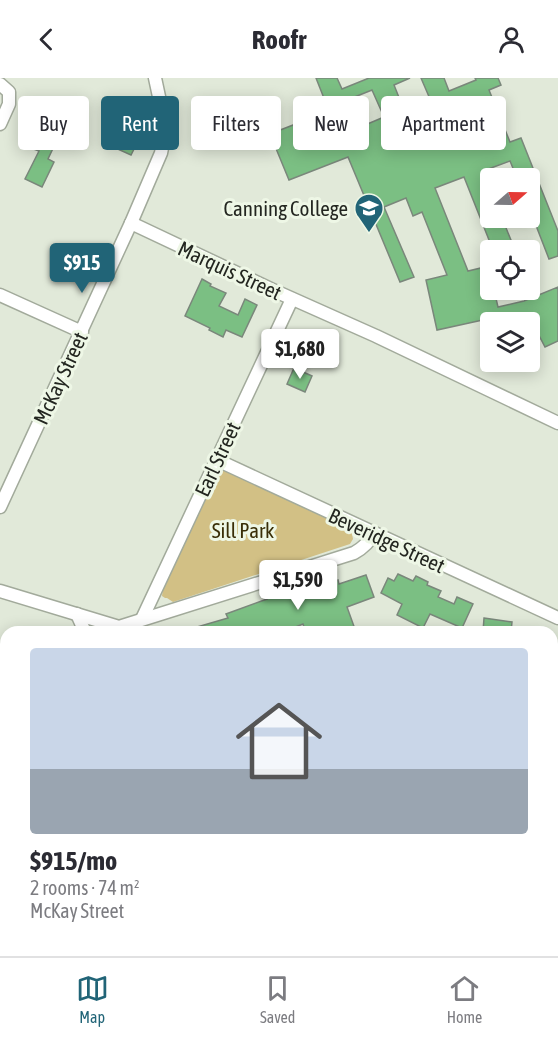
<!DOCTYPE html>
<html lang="en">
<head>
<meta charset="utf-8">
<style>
	body { margin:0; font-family:"Asap Condensed",sans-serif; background:#f2f2f3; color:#2b2b33; height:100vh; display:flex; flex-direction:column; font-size:22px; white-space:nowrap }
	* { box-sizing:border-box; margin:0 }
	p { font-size:20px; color:#7c7c81 }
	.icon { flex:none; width:33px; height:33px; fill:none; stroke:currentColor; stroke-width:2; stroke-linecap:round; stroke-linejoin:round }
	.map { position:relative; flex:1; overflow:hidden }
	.panel { position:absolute; left:0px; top:548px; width:558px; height:332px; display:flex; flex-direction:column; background:#fff; border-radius:18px 18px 0 0; box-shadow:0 3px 15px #0003 }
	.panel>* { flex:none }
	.banner { position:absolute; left:18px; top:18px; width:522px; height:54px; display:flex; gap:12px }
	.needle { width:39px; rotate:70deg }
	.controls { position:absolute; left:480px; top:90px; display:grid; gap:12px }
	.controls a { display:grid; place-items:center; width:60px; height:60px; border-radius:6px; background:#fff; box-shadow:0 3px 15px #0003; font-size:30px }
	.price { position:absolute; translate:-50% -51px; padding:0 14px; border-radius:6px; background:#fff; color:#222; font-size:20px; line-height:39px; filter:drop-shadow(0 2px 3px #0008) }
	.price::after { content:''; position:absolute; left:50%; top:36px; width:18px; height:14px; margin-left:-9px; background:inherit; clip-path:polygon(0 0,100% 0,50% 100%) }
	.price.current { background:#216477; color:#fff }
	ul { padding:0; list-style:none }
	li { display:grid; align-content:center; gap:12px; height:318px; padding:0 30px }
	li+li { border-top:2px solid #e1e1e2 }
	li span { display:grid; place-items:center; height:186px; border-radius:6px; color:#555 }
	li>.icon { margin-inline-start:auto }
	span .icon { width:108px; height:108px; fill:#fffc; stroke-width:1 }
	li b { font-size:26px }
	.pill { padding:0 21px; border-radius:6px; background:#fff; box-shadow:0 3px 15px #0003; font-size:21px; line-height:54px }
	.pill.current { background:#216477; color:#fff }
	header { display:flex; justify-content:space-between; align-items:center; height:78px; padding:0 30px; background:#fff; font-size:27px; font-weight:700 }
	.dock { display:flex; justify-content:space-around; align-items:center; height:84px; border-top:2px solid #e1e1e2; background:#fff; font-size:16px; color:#7c7c81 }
	.dock a { display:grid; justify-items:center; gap:3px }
	.dock .current { color:#216477 }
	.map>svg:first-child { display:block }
	.green { fill:#d2c085 }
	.building { fill:#7bbf83; stroke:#7a877b; stroke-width:1.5; fill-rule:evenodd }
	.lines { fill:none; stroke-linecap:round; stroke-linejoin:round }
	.minor-casing { stroke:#a2aa9b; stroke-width:15 }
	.major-casing { stroke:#a2aa9b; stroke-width:18 }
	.minor { stroke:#fff; stroke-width:12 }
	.major { stroke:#fff; stroke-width:15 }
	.labels { text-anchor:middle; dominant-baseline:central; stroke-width:6; stroke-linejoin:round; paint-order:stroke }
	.poi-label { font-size:21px; fill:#232620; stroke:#eef7e6; text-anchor:end }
	.street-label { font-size:21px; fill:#232620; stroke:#eef7e6 }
	.park-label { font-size:21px; fill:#392e07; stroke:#eef7e6 }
</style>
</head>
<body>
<header><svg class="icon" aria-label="back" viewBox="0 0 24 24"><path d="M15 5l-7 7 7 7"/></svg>Roofr<svg class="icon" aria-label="person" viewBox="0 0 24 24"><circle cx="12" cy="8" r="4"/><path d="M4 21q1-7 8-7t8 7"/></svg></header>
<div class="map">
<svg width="558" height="878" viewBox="0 0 558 878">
	<rect width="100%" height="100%" fill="#e1e9d9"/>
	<path class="green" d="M221 393H230L352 450 354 453 352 456 353 461 350 466 173 524 167 520H165L162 518 163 511 214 399Z"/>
	<g class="building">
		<path d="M316 0H337L342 11 369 0H410L394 7 404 32 430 21 421 0H444L449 13 476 2 475 0H498L501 7 489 12 510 64 521 60 558 153V178L549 181 530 132V100H517L510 83 483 93 490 111V140H502L515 172H493L464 99 435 110 468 193 489 188 490 196V212H494L498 229 524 223 558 209V263L545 269 534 248H530V244H512L510 236 437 252 426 202 447 197 422 134 413 138 406 120 384 129 414 199 400 204 348 79 289 102 270 56 329 33ZM372 12 384 39 358 50 354 41 352 42 347 22Z"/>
		<path d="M115 41 128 48 127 50 141 57 131 77 113 69 117 61 108 57Z"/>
		<path d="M39 43 58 53 53 63 56 64 48 81 54 84 42 109 25 101 39 73 31 70 40 53 35 50Z"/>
		<path d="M202 201 211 206 210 208 226 215 219 228 238 237 245 221 257 227 242 259 226 252 223 259 209 252 210 250 185 238Z"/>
		<path d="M294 290 312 298 305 314 287 306Z"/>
		<path d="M398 496 413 503 416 498 428 504 427 507 441 513 438 519 454 526 457 519 473 526 462 550 430 536 423 550 397 537 402 526 381 515 388 500 394 503Z"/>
		<path d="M366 497 374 519 347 529 356 554H306L303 546 283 554H190V551L228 540 226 536 267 521 266 519 285 513 286 515 302 508 306 519 322 513 320 508 338 502 339 506Z"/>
		<path d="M484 540 512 544 511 554H483Z"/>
	</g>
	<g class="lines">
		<g class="minor-casing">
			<g id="minor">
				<path d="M0 6 9 14V26L0 46"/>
				<path d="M131 145 275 213 376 258 558 345"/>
				<path d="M0 217 82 254"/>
				<path d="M217 382 558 540"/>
				<path d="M0 429 131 145 161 75 165 55 164 42 155 0"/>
				<path d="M0 513 119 549 354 475C363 470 369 465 374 455"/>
				<path d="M77 536 85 554"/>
				<path d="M142 541 292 221"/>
				<path d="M552 818 558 816"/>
				<path d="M552 865H558"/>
				<path d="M226 873 228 878"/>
				<path d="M365 878 381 873"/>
			</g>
		</g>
		<g class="major-casing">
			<g id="major">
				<path d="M552 597 558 595"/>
				<path d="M552 614 558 612"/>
				<path d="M0 750 6 753"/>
				<path d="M0 773 6 769"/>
				<path d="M0 790 6 803"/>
				<path d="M0 851 6 864"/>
				<path d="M37 873 39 878"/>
			</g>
		</g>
		<use href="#minor" class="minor"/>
		<use href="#major" class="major"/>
	</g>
	<defs>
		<g id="university-pin" transform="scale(1.5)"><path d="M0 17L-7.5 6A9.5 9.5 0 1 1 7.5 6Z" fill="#216477" stroke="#eef7e6"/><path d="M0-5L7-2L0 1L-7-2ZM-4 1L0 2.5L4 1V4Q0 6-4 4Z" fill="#fff"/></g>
	</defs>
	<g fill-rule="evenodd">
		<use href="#university-pin" x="369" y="130"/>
	</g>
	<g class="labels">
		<g class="poi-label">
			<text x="348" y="130">Canning College</text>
		</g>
		<g class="street-label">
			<text transform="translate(230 192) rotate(25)">Marquis Street</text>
			<text transform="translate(60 300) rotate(-65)">McKay Street</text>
			<text transform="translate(217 381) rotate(-65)">Earl Street</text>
			<text transform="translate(387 462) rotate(25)">Beveridge Street</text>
		</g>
		<g class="park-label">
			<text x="243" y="452">Sill Park</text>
		</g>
	</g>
</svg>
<div class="controls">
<a><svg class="needle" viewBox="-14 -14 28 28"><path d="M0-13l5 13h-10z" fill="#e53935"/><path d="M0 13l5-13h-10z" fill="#7c7c81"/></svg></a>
<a><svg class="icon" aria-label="locate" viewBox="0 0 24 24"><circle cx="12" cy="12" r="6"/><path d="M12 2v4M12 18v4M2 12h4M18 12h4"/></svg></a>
<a><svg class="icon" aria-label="layers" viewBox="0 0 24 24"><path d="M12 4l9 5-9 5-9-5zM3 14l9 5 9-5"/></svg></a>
</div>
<b class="price current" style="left:82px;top:216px">$915</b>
<b class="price" style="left:300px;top:302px">$1,680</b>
<b class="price" style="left:298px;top:533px">$1,590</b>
<div class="banner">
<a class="pill">Buy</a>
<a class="pill current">Rent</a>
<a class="pill">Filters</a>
<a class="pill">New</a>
<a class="pill">Apartment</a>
</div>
<section class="panel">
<ul>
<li><span style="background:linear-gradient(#c9d6e8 65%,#9aa5b1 0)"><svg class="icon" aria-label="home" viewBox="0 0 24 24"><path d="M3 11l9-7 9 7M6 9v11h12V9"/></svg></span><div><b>$915/mo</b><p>2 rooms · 74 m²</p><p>McKay Street</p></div></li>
</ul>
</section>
</div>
<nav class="dock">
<a class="current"><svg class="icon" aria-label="map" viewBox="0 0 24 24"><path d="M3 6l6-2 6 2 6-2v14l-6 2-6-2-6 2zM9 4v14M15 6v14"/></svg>Map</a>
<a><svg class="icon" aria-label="saved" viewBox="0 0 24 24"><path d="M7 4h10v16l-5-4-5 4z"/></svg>Saved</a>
<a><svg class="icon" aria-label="home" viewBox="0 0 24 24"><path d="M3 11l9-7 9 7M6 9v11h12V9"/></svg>Home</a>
</nav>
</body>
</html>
